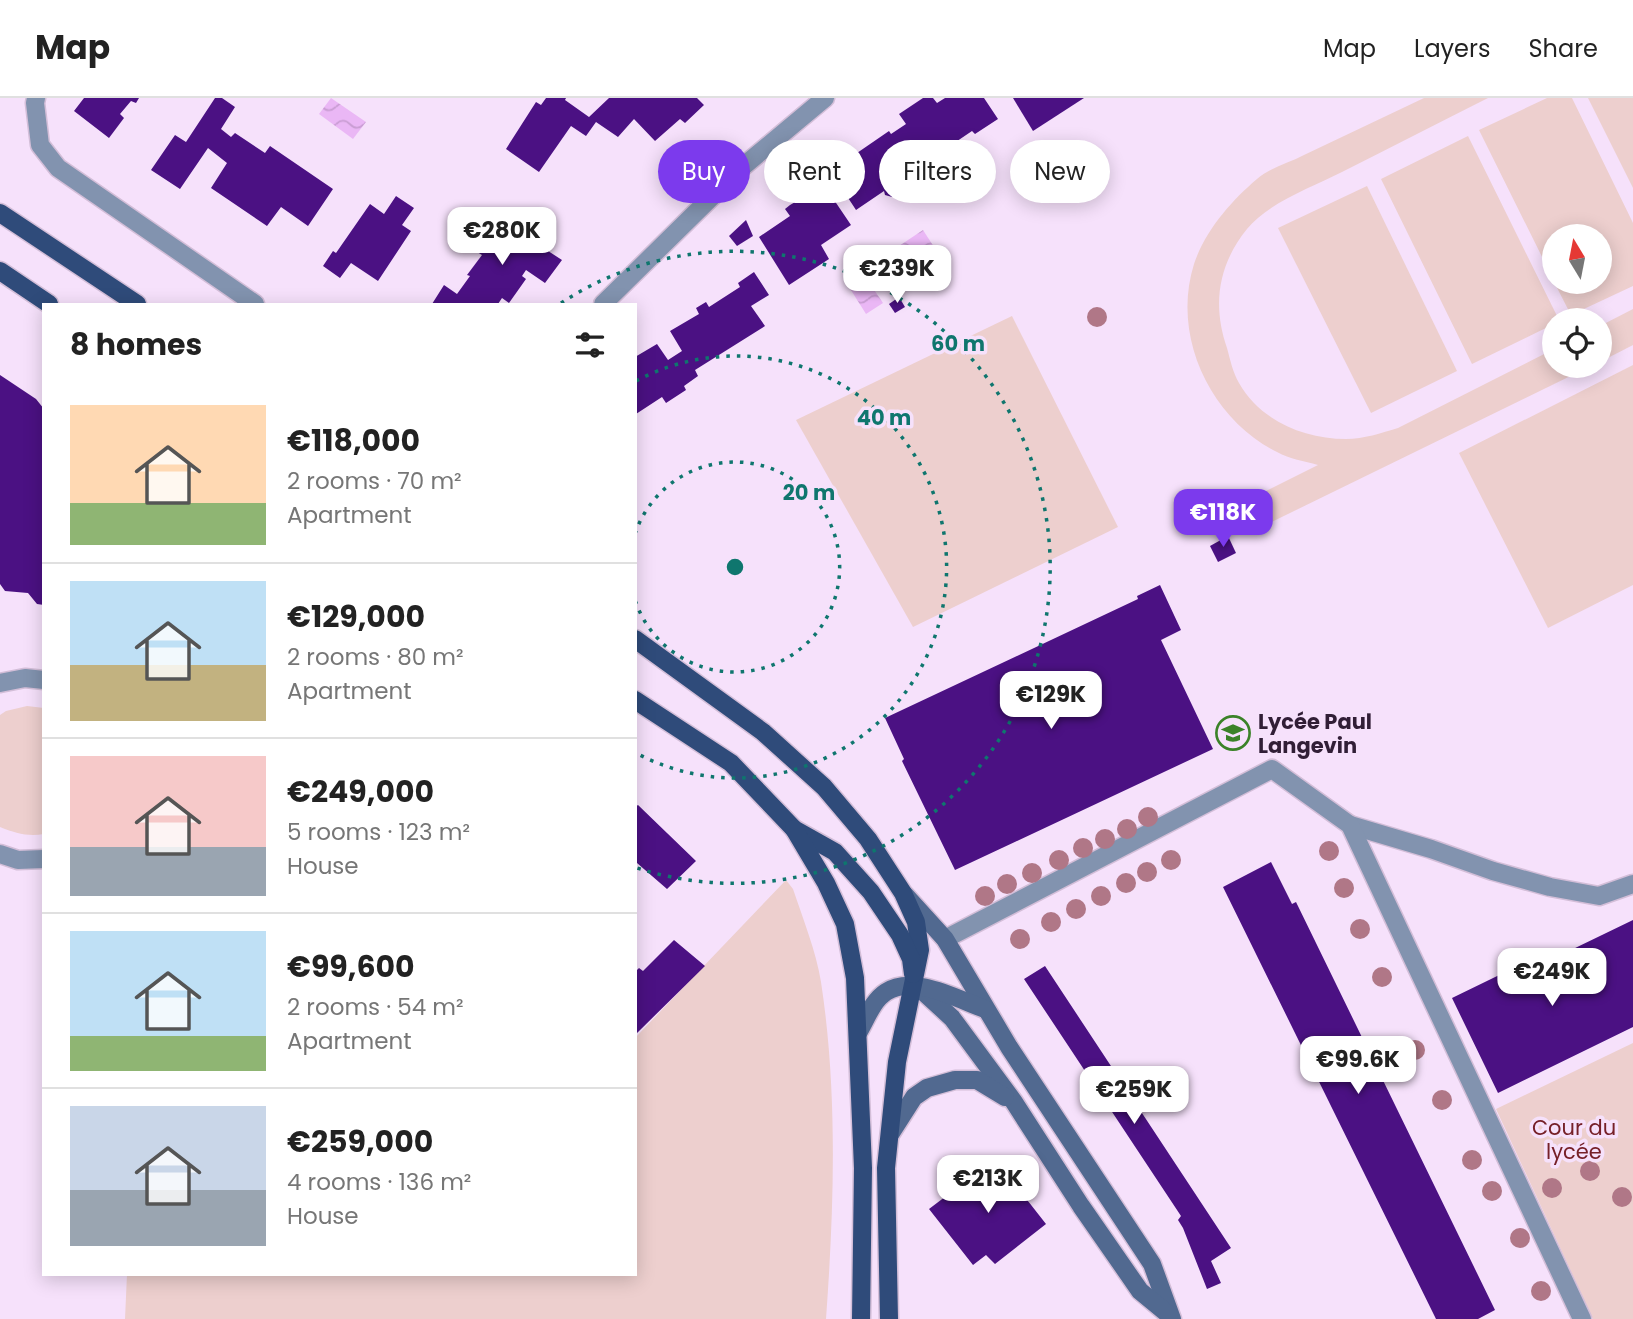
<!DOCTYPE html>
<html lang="en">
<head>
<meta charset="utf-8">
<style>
	body { margin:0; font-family:Poppins,sans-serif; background:#f6f6f6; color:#222; height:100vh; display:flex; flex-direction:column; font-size:26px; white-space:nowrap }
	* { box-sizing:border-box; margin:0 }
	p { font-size:23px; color:#767676 }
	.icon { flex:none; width:38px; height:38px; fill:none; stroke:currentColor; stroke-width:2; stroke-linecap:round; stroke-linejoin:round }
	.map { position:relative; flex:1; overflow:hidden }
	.sheet { position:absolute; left:42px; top:205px; width:595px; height:973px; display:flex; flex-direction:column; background:#fff; border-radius:0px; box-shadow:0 4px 18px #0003 }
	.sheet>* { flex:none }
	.top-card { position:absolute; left:658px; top:42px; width:665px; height:63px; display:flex; gap:14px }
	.needle { width:46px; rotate:350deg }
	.controls { position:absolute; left:1542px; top:126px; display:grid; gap:14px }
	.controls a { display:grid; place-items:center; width:70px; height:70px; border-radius:50%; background:#fff; box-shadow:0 4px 18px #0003; font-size:35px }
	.price { position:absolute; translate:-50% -60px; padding:0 16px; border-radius:14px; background:#fff; color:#222; font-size:23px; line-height:46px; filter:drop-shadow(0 2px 4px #0008) }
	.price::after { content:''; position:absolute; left:50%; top:42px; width:21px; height:16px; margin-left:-10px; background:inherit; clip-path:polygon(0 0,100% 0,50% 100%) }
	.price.current { background:#7c3aed; color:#fff }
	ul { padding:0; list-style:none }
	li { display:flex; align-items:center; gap:21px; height:175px; padding:0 28px }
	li+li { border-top:2px solid #e0e0e0 }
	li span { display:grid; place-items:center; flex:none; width:196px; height:140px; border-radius:0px; color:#555 }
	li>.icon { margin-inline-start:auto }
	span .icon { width:84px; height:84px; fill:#fffc; stroke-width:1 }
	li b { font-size:30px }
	h2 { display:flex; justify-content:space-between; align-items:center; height:84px; padding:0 28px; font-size:30px }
	.tag { padding:0 24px; border-radius:32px; background:#fff; box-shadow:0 4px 18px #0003; font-size:24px; line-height:63px }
	.tag.current { background:#7c3aed; color:#fff }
	header { display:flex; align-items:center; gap:42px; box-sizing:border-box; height:98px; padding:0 35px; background:#fff; border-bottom:2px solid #e0e0e0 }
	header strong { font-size:33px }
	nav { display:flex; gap:38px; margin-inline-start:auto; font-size:24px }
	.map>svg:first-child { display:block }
	.green { fill:#edcfce }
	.water { fill:url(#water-waves) }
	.building { fill:#4b1183 }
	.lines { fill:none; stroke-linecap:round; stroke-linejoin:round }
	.service-casing { stroke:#d3bed8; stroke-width:21 }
	.minor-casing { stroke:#d3bed8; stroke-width:21 }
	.tertiary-casing { stroke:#d3bed8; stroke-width:21 }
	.secondary-casing { stroke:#d3bed8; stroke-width:21 }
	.primary-casing { stroke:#d3bed8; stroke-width:21 }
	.service { stroke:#8293af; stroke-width:18 }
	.minor { stroke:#8293af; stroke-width:18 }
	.tertiary { stroke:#8293af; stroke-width:18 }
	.secondary { stroke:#516990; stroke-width:18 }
	.primary { stroke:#2f4b7a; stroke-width:18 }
	.tree { fill:#b07787 }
	.ring { fill:none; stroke:#0f766e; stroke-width:3.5; stroke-dasharray:3.5 7 }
	.labels { text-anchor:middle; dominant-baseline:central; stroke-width:7; stroke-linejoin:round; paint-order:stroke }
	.poi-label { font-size:21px; font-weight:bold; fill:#311e36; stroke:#f6e1fb; text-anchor:start }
	.park-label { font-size:21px; fill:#762028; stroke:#f6e1fb }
	.centre { fill:#0f766e; stroke:#f6e1fb; stroke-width:3.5 }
	.ring-label { font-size:21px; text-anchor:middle; font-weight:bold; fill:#0f766e; stroke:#f6e1fb; stroke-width:7; stroke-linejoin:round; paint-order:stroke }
</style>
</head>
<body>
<header>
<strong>Map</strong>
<nav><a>Map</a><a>Layers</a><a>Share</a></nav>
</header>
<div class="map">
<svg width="1633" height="1221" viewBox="0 0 1633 1221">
	<defs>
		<pattern id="water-waves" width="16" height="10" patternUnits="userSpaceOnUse" patternTransform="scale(1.75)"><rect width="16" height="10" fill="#eab7f5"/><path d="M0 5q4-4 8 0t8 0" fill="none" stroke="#c99dd3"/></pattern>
	</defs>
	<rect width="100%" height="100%" fill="#f6e1fb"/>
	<g class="green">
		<path d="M1424 0H1488C1439 25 1391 49 1342 74 1312 89 1268 105 1247 131 1218 167 1212 207 1227 250 1230 261 1233 275 1239 285 1260 322 1303 341 1346 341 1364 341 1381 335 1398 330L1554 251V268H1591L1245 437 1230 411 1318 367C1304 363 1290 361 1277 354 1211 321 1171 239 1194 166 1205 133 1231 103 1257 81 1269 70 1289 65 1304 57 1344 38 1384 19 1424 0Z"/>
		<path d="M1547 0H1572L1633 125V188L1571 217 1554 184H1600V138H1554V183L1479 32Z"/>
		<path d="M1588 0H1633V90Z"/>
		<path d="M1468 38 1559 222H1554V226L1472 266 1381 81Z"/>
		<path d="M1367 88 1457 273 1371 315 1278 130Z"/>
		<path d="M1633 211V247L1600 264V228Z"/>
		<path d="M1012 218 1118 429 913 529 796 322Z"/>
		<path d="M1633 267V487L1548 530 1459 355Z"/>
		<path d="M27 608 44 610V736C28 739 15 735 0 729V617L6 613Z"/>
		<path d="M786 782 793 791C803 821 816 853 821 884 838 995 834 1110 826 1221H125L127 1176H635V940Z"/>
		<path d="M1633 945V1221H1593L1496 1011Z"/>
	</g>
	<g class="water">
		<path d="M331 0 366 24 353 41 319 16Z"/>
		<path d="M923 132 934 149 901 172 890 154Z"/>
		<path d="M860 171 883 205 866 216 844 181Z"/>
	</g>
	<g class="building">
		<path d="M84 0H139L136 5 131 3 120 16 124 20 109 40 74 13Z"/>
		<path d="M215 0H222L235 9 221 31 231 39 235 35 265 55 270 48 333 91 308 128 281 109 267 128 211 90 227 65 208 50 180 91 151 72 175 37 186 44Z"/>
		<path d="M546 0H566L565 2 589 19 609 0H697L704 7 685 25 680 21 655 43 634 21 618 39 596 24 586 38 571 28 539 74 506 51 536 4 541 7Z"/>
		<path d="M923 0H933L937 5 945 0H984L998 21 975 36 972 33 901 81 903 92 899 97 892 99 885 97 884 93 856 112 837 83 847 76 841 66 889 33 891 36 906 26 899 16Z"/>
		<path d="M1013 0H1084L1033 33Z"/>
		<path d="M828 93 851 127 821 147 829 161 789 187 759 139 790 118 785 111 790 107 809 96 813 103Z"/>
		<path d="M396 98 414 110 402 127 411 133 378 183 351 165 340 180 323 168 333 153 336 155 370 106 384 116Z"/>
		<path d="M746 122 753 138 737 148 729 138Z"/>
		<path d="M487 123 508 137 514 129 519 132 522 127 548 146 545 151 562 162 545 185 526 172 522 178 526 181 509 205 502 200 498 206H432L444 187 457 196 470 178 467 177 482 157 469 149Z"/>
		<path d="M754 174 769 197 751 208 765 228 695 272 698 278 684 288 686 292 666 305 662 299 636 316 635 259 657 246 668 262 682 253 670 233 699 216 696 210 706 204 709 209 740 189 738 185Z"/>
		<path d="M899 199 905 209 895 215 889 206Z"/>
		<path d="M0 277 36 301 44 311V507L37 506 28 495 5 493 0 486Z"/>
		<path d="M1228 438 1236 455 1218 464 1210 448Z"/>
		<path d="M1160 487 1181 532 1161 542 1213 651 955 772 902 663 904 661 885 620 1138 501 1137 498Z"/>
		<path d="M638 707 696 763 667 791 637 765 635 768V709Z"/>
		<path d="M1271 764 1292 806 1296 804 1495 1212 1478 1221H1436L1223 789Z"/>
		<path d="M1633 822V929L1498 995 1452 900 1536 859 1540 867Z"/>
		<path d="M674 842 705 868 635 937V874L639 870 643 873Z"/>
		<path d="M1045 868 1231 1150 1211 1163 1221 1185 1207 1191 1183 1130 1178 1122 1181 1118 1024 881Z"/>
		<path d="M995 1061 1046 1126 995 1166 986 1157 973 1167 929 1111Z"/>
	</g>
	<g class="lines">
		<g class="service-casing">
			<g id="service">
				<path d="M1350 727 1431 751 1493 773 1550 789 1599 798 1633 786"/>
				<path d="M945 841 1272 671 1350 727 1582 1221"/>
			</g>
		</g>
		<g class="minor-casing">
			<g id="minor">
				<path d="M36 0 35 5 40 47 58 70 255 206"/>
				<path d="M603 206 740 71 825 0"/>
			</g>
		</g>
		<g class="tertiary-casing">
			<g id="tertiary">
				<path d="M0 585 25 580 44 582"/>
				<path d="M0 756 18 762 44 761"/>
			</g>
		</g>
		<g class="secondary-casing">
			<g id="secondary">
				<path d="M905 797 945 841 1009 949 1152 1166 1172 1221"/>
				<path d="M915 886 952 920 1014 1004 1081 1108 1140 1193 1169 1217"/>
				<path d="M858 935C866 922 872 903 886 894 913 876 957 901 985 911"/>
				<path d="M891 1035 914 999 927 990 955 982H977L1005 999"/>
			</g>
		</g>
		<g class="primary-casing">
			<g id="primary">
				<path d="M0 115 137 206"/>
				<path d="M0 173 49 206"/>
				<path d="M635 541 763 634 824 689 868 741 903 795 916 824 920 852 897 964 886 1070 889 1221"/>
				<path d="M635 602 731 665 794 731 835 754 871 794 900 837 911 861 913 876"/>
				<path d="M794 731 826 785 845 826 855 880 863 1070 861 1221"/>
			</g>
		</g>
		<use href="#service" class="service"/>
		<use href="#minor" class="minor"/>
		<use href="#tertiary" class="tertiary"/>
		<use href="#secondary" class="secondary"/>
		<use href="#primary" class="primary"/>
	</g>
	<g class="tree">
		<circle cx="1097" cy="219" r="10"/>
		<circle cx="1148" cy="719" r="10"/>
		<circle cx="1127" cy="731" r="10"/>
		<circle cx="1105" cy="741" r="10"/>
		<circle cx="1083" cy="750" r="10"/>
		<circle cx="1329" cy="753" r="10"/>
		<circle cx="1059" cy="762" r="10"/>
		<circle cx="1171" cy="762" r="10"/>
		<circle cx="1147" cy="774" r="10"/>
		<circle cx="1032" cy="775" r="10"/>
		<circle cx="1126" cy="785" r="10"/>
		<circle cx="1007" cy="786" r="10"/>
		<circle cx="1344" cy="790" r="10"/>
		<circle cx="985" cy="798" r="10"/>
		<circle cx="1101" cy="798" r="10"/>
		<circle cx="1076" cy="811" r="10"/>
		<circle cx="1051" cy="824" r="10"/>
		<circle cx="1360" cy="831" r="10"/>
		<circle cx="1020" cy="841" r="10"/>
		<circle cx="1382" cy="879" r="10"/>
		<circle cx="1415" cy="952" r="10"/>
		<circle cx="1442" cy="1002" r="10"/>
		<circle cx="1472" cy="1062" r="10"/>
		<circle cx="1590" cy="1073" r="10"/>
		<circle cx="1552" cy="1090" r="10"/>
		<circle cx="1492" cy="1093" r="10"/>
		<circle cx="1622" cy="1099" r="10"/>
		<circle cx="1520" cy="1140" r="10"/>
		<circle cx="1541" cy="1193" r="10"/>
	</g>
	<g class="ring">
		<path d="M635 436A105 105 0 1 1 635 502"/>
		<path d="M636 283A211 211 0 1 1 636 655"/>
		<path d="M561 205A316 316 0 1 1 637 770"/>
	</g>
	<defs>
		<g id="school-ring" transform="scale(1.75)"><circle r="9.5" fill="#f6e1fb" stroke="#3b8228" stroke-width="1.5"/><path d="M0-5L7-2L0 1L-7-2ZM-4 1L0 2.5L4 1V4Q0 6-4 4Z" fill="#3b8228"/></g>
	</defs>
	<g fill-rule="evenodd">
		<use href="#school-ring" x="1233" y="635"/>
	</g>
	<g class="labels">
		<g class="poi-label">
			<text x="1258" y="623">Lycée Paul<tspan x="1258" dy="24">Langevin</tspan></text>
		</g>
		<g class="park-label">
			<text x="1574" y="1029">Cour du<tspan x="1574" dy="24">lycée</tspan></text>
		</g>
	</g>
	<circle cx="735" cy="469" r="10" class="centre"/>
	<g class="ring-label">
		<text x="958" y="253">60 m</text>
		<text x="884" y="327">40 m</text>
		<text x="809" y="402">20 m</text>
	</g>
</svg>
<div class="controls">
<a><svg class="needle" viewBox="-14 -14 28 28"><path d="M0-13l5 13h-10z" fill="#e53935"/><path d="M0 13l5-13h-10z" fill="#767676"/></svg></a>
<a><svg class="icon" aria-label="locate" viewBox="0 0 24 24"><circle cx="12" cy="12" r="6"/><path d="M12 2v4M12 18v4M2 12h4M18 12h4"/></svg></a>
</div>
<b class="price" style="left:502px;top:169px">€280K</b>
<b class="price" style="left:897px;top:207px">€239K</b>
<b class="price current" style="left:1223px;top:451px">€118K</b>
<b class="price" style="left:1051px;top:633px">€129K</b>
<b class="price" style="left:1552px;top:910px">€249K</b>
<b class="price" style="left:1358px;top:998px">€99.6K</b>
<b class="price" style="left:1134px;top:1028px">€259K</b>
<b class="price" style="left:988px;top:1117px">€213K</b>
<div class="top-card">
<a class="tag current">Buy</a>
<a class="tag">Rent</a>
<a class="tag">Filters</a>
<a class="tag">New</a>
</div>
<section class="sheet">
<h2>8 homes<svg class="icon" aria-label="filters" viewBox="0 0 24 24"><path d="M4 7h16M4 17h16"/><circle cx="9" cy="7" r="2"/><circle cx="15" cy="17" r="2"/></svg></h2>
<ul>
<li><span style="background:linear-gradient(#ffd9b3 70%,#8fb573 0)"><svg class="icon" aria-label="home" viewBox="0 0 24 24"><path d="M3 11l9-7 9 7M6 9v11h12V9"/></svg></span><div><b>€118,000</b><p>2 rooms · 70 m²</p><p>Apartment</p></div></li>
<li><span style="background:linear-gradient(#bfe0f5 60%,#c2b280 0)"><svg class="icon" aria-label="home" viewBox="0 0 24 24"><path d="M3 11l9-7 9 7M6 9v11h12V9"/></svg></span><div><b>€129,000</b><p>2 rooms · 80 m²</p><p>Apartment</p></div></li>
<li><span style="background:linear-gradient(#f6c9c9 65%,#9aa5b1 0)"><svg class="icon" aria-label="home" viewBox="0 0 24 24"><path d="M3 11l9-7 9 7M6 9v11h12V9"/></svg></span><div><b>€249,000</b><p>5 rooms · 123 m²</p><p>House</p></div></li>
<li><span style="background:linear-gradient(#bfe0f5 75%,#8fb573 0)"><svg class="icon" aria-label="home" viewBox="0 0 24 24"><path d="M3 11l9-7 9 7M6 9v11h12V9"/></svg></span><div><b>€99,600</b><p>2 rooms · 54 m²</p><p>Apartment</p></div></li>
<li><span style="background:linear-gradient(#c9d6e8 60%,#9aa5b1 0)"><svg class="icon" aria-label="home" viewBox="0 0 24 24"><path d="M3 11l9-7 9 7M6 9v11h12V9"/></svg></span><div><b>€259,000</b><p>4 rooms · 136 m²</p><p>House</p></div></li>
</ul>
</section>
</div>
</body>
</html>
